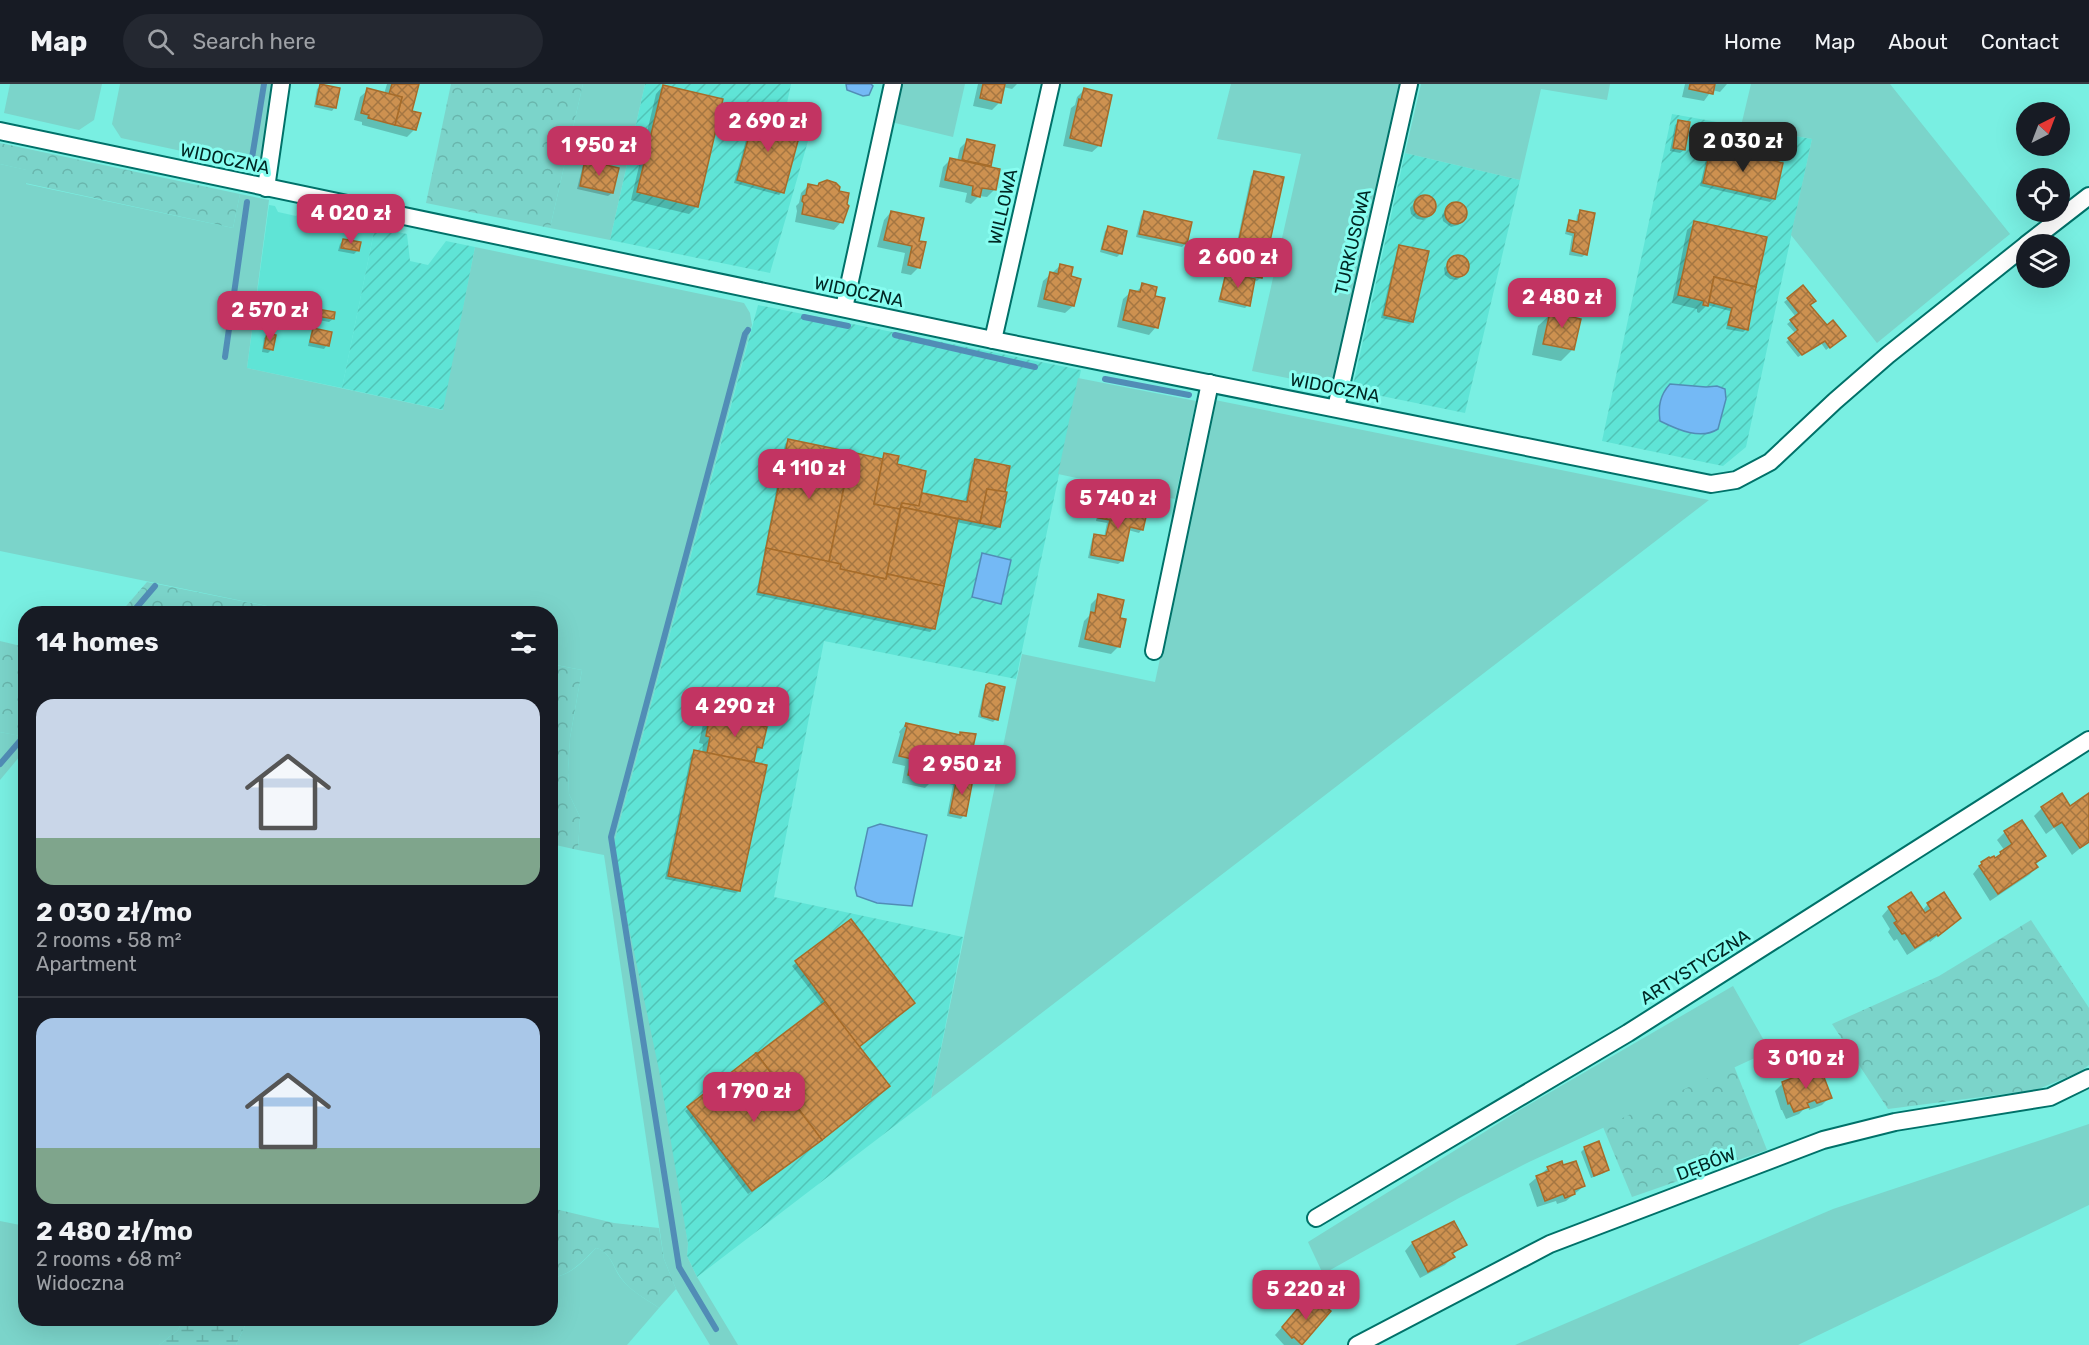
<!DOCTYPE html>
<html lang="en">
<head>
<meta charset="utf-8">
<style>
	body { margin:0; font-family:Rubik,sans-serif; background:#242831; color:#f1f3f6; height:100vh; display:flex; flex-direction:column; font-size:22px; white-space:nowrap }
	* { box-sizing:border-box; margin:0 }
	p { font-size:20px; color:#9ea1a6 }
	.icon { flex:none; width:33px; height:33px; fill:none; stroke:currentColor; stroke-width:2; stroke-linecap:round; stroke-linejoin:round }
	.map { position:relative; flex:1; overflow:hidden }
	.details { position:absolute; left:18px; top:522px; width:540px; height:720px; display:flex; flex-direction:column; background:#171b24; border-radius:24px; box-shadow:0 6px 24px #0002 }
	.details>* { flex:none }
	.needle { width:39px; rotate:42deg }
	.buttons { position:absolute; left:2016px; top:18px; display:grid; gap:12px }
	.buttons a { display:grid; place-items:center; width:54px; height:54px; border-radius:50%; background:#171b24; box-shadow:0 6px 24px #0002; font-size:30px }
	.price { position:absolute; translate:-50% -51px; padding:0 14px; border-radius:12px; background:#c23462; color:#fff; font-size:20px; line-height:39px; filter:drop-shadow(0 2px 3px #0008) }
	.price::after { content:''; position:absolute; left:50%; top:36px; width:18px; height:14px; margin-left:-9px; background:inherit; clip-path:polygon(0 0,100% 0,50% 100%) }
	.price.selected { background:#222; color:#fff }
	ul { padding:0; list-style:none }
	li { display:grid; align-content:center; gap:12px; height:318px; padding:0 18px }
	li+li { border-top:2px solid #363941 }
	li span { display:grid; place-items:center; height:186px; border-radius:18px; color:#555 }
	li>.icon { margin-inline-start:auto }
	span .icon { width:108px; height:108px; fill:#fffc; stroke-width:1 }
	li b { font-size:26px }
	h2 { display:flex; justify-content:space-between; align-items:center; height:72px; padding:0 18px; font-size:26px }
	header { display:flex; align-items:center; gap:36px; box-sizing:border-box; height:84px; padding:0 30px; background:#171b24; border-bottom:2px solid #363941 }
	header strong { font-size:28px }
	nav { display:flex; gap:33px; margin-inline-start:auto; font-size:21px }
	.search { width:420px; height:54px; background:#242831; display:flex; align-items:center; gap:15px; box-sizing:border-box; padding:0 21px; border-radius:33px; color:#9ea1a6; font-size:22px }
	.map>svg:first-child { display:block }
	.built { fill:#5fe4d6 }
	.industrial { fill:url(#industrial-furrows) }
	.grass { fill:#7bd4ca }
	.forest { fill:url(#forest-crowns) }
	.wetland { fill:url(#wetland-marsh) }
	.water { fill:#74b9f5; stroke:#518db6; stroke-width:1.5 }
	.shadow { fill:#0003 }
	.lines { fill:none; stroke-linecap:round; stroke-linejoin:round }
	.stream { stroke:#518db6; stroke-width:6 }
	.building { fill:url(#building-cross-hatch); stroke:#a66c2a; stroke-width:1.5 }
	.street-casing { stroke:#007169; stroke-width:20 }
	.street { stroke:#fff; stroke-width:16 }
	.labels { text-anchor:middle; dominant-baseline:central; stroke-width:6; stroke-linejoin:round; paint-order:stroke }
	.street-label { font-size:18px; fill:#002723; stroke:#87fdf0 }
</style>
</head>
<body>
<header>
<strong>Map</strong>
<div class="search"><svg class="icon" aria-label="search" viewBox="0 0 24 24"><circle cx="10" cy="10" r="6"/><path d="M15 15l6 6"/></svg>Search here</div>
<nav><a>Home</a><a>Map</a><a>About</a><a>Contact</a></nav>
</header>
<div class="map">
<svg width="2089" height="1261" viewBox="0 0 2089 1261">
	<defs>
		<pattern id="industrial-furrows" width="10" height="10" patternUnits="userSpaceOnUse" patternTransform="scale(1.5)"><rect width="10" height="10" fill="#5fe4d6"/><path d="M-1 1l2-2M0 10L10 0M9 11l2-2" fill="none" stroke="#51c4b7"/></pattern>
		<pattern id="forest-crowns" width="20" height="18" patternUnits="userSpaceOnUse" patternTransform="scale(1.5)"><rect width="20" height="18" fill="#7bd4ca"/><path d="M2 6a3 3 0 1 1 6 0M12 15a3 3 0 1 1 6 0" fill="none" stroke="#69b6ad"/></pattern>
		<pattern id="wetland-marsh" width="20" height="14" patternUnits="userSpaceOnUse" patternTransform="scale(1.5)"><rect width="20" height="14" fill="#7bd4ca"/><path d="M1 5h8M5 5V1M11 12h8M15 12V8" fill="none" stroke="#69b6ad"/></pattern>
		<pattern id="building-cross-hatch" width="8" height="8" patternUnits="userSpaceOnUse" patternTransform="scale(1.5)"><rect width="8" height="8" fill="#cd9150"/><path d="M0 0l8 8M0 8l8-8" fill="none" stroke="#a47642"/></pattern>
	</defs>
	<rect width="100%" height="100%" fill="#79efe2"/>
	<path class="built" d="M269 121 275 122 278 128 296 132 301 128 375 143 342 304 247 284Z"/>
	<g class="industrial">
		<path d="M645 0H791L786 24 810 50 770 189 610 156Z"/>
		<path d="M1672 30 1812 55 1746 363 1723 382 1602 357Z"/>
		<path d="M1405 69 1520 96 1465 329 1352 306Z"/>
		<path d="M375 143 407 150 410 177 428 181 446 157 475 163 444 326 342 304Z"/>
		<path d="M758 221 1081 286 1016 595 824 557 774 813 963 853 931 1014 697 1193 687 1172 688 1160 614 773 615 755Z"/>
	</g>
	<g class="grass">
		<path d="M10 0H102L94 36 79 46 4 29Z"/>
		<path d="M120 0H273L261 77 257 81 242 80 121 54 112 40Z"/>
		<path d="M583 0H645L610 156 550 144Z"/>
		<path d="M899 0H965L953 53 891 38Z"/>
		<path d="M1231 0H1400L1332 303 1252 287 1301 70 1217 55Z"/>
		<path d="M1421 0H1610L1607 16 1541 5 1520 96 1405 69Z"/>
		<path d="M1751 0H1890L2010 150 1877 259 1791 151 1812 55 1741 42Z"/>
		<path d="M0 80 27 86 26 100 233 144 240 110 269 116 247 284 443 326 475 163 744 219 750 229 752 241 615 755 614 773 659 986 688 1160 687 1172 697 1193 738 1261H710L676 1205 664 1175 604 771 578 766 580 733 569 710 568 688 570 654 582 586 551 580 550 530 301 529 0 467Z"/>
		<path d="M1078 294 1196 317 1175 415 1058 390Z"/>
		<path d="M1215 316 1709 416 931 1014 1022 570 1155 598Z"/>
		<path d="M0 648 26 653 25 666 0 696Z"/>
		<path d="M1733 902 1770 967 1529 1078 1459 1114 1323 1190 1308 1158 1523 1024Z"/>
		<path d="M2089 1040V1121L1798 1261H1515L1833 1125Z"/>
		<path d="M0 1137 25 1142 26 1234 183 1235 178 1246 159 1261H0Z"/>
		<path d="M596 1164C610 1167 613 1183 620 1193 629 1206 646 1215 659 1224L627 1261H236L248 1235 550 1234 551 1194C571 1191 582 1179 596 1164Z"/>
	</g>
	<g class="forest">
		<path d="M451 0H583L550 144 426 119Z"/>
		<path d="M0 59 240 110 233 144 25 99 26 86 0 80Z"/>
		<path d="M147 498 301 529H120Z"/>
		<path d="M0 557 25 563V653L0 648Z"/>
		<path d="M550 580 582 586 570 654 568 688 569 710 580 733 578 766 551 760Z"/>
		<path d="M2031 836 2089 924V981L2080 988 2036 1006 1888 1025 1832 940 1939 892Z"/>
		<path d="M1734 982 1767 1066 1632 1113 1603 1043Z"/>
		<path d="M551 1124 614 1139 659 1144 664 1175 676 1205 659 1224C646 1215 629 1206 621 1194 613 1183 610 1167 596 1164 582 1178 571 1191 551 1194Z"/>
	</g>
	<path class="wetland" d="M183 1235V1234L248 1235 236 1261H159L178 1246Z"/>
	<g class="water">
		<path d="M846 0H871L873 2 869 11 863 12 847 6Z"/>
		<path d="M1670 300 1706 303 1717 302 1725 305 1726 315 1718 345C1701 356 1678 346 1660 337 1658 322 1660 311 1670 300Z"/>
		<path d="M982 469 1011 476 1001 520 972 513Z"/>
		<path d="M880 740 927 751 912 822 877 819 857 812 855 804 868 744Z"/>
	</g>
	<g class="shadow">
		<path d="M387 0H417L410 28 415 45 407 53 362 41V38L354 36 360 13 368 6 384 10Z"/>
		<path d="M978 0H1017L1012 5 1003 3 1000 18 992 26 973 22Z"/>
		<path d="M1685 0H1727L1720 8 1712 6 1704 17 1682 13Z"/>
		<path d="M321 2 335 23 332 27 314 23 317 5Z"/>
		<path d="M663 2 697 122 689 130 631 116 656 10Z"/>
		<path d="M1084 6 1100 61 1092 68 1063 62 1071 24 1075 21 1077 13Z"/>
		<path d="M758 21 782 108 779 111 734 99 755 24Z"/>
		<path d="M1679 38 1684 66 1680 69 1670 67 1675 41Z"/>
		<path d="M967 57 994 63 989 83 994 106 987 113 979 112 971 120 965 118 967 109 939 103 943 83 951 75 957 77 960 64Z"/>
		<path d="M1712 64 1774 114 1770 118 1700 102 1708 67Z"/>
		<path d="M586 78 612 109 608 112 577 105 583 81Z"/>
		<path d="M1255 89 1261 193 1257 197 1254 196 1248 221 1245 224 1218 218 1224 194 1227 190 1230 191 1251 92Z"/>
		<path d="M820 100 837 108 841 138 834 146 795 138 797 127 796 122 799 119 801 109 809 101 816 103Z"/>
		<path d="M1421 112H1427L1434 118 1432 128 1423 136 1417 135 1411 130 1410 124Z"/>
		<path d="M1455 119 1464 123 1466 132 1458 141 1451 143 1443 137 1442 131 1449 121Z"/>
		<path d="M1581 127 1586 170 1582 173 1569 171 1572 152 1565 150 1567 141 1570 137 1576 139 1577 131Z"/>
		<path d="M891 128 917 158 919 183 911 191 901 189 905 169 877 163 884 136Z"/>
		<path d="M1144 128 1190 139 1185 160 1182 163 1136 153 1141 132Z"/>
		<path d="M1695 139 1747 245 1743 248 1726 245 1730 227 1707 221 1699 229 1697 228V225L1672 219 1687 146Z"/>
		<path d="M1108 144 1121 169 1117 173 1100 168 1105 147Z"/>
		<path d="M343 156 357 167 354 170 338 167 340 160Z"/>
		<path d="M1400 162 1412 237 1409 240 1381 234 1397 166Z"/>
		<path d="M1455 172 1464 174 1468 178 1466 188 1457 196 1450 195 1445 191 1444 184Z"/>
		<path d="M1061 181 1073 222 1065 229 1037 223 1043 197Z"/>
		<path d="M1143 201 1153 213 1156 243 1149 251 1117 243 1123 215 1131 208 1135 209Z"/>
		<path d="M1788 215 1809 222 1826 244 1840 255 1826 266 1821 259 1798 273 1786 258 1796 250 1787 240 1796 233 1784 218Z"/>
		<path d="M1558 223 1567 234 1573 265 1561 277 1532 271 1538 242Z"/>
		<path d="M318 226 333 235 329 238 313 235Z"/>
		<path d="M314 246 327 261 324 265 308 262 311 249Z"/>
		<path d="M268 251 272 265 268 269 262 268 264 254Z"/>
		<path d="M788 357 881 376 885 371 920 410 965 419 972 380 976 376 999 443 995 446 956 438 934 544 930 548 756 511 785 360Z"/>
		<path d="M1114 420 1142 445 1139 449 1128 446 1122 477 1118 480 1088 474 1092 455 1095 451 1104 453 1107 439 1096 437 1098 426 1101 423H1110Z"/>
		<path d="M1099 512 1119 535V562L1111 570 1078 563 1084 537 1089 532 1091 520Z"/>
		<path d="M987 602 996 635 993 638 978 633 984 606Z"/>
		<path d="M711 633 761 663 754 670 751 679 739 806 735 809 665 795 691 671 695 667 702 669 703 660 699 659 703 640Z"/>
		<path d="M906 640 958 652 961 649 964 696V731L961 735 947 732 953 701 942 698 943 689 935 687 933 696 925 704 902 699 905 682 892 679 900 650 899 648Z"/>
		<path d="M2089 711V757L2072 771 2054 744 2046 750 2034 732 2042 724H2069Z"/>
		<path d="M2005 748 2044 772 2035 781 2037 783 2029 791 1990 817 1973 790 1982 779 1995 775 2005 767 1997 756Z"/>
		<path d="M1928 820 1959 834 1930 858 1929 857 1907 871 1897 855 1894 857 1888 848 1890 845 1882 832 1889 824 1922 827Z"/>
		<path d="M851 837 858 963 885 1005 748 1110 685 1027 823 922 792 882Z"/>
		<path d="M1783 999 1830 1013 1822 1021 1809 1026 1808 1022 1806 1023 1799 1030 1786 1035 1782 1026H1781L1775 1007Z"/>
		<path d="M1585 1064 1607 1086 1604 1089 1591 1094 1581 1068Z"/>
		<path d="M1548 1084 1584 1102 1566 1117 1557 1120 1556 1117 1537 1123 1529 1100Z"/>
		<path d="M1453 1139 1465 1160 1452 1171 1453 1173 1445 1181 1420 1194 1405 1167 1412 1159Z"/>
		<path d="M1329 1227 1300 1261H1284L1275 1251 1292 1232 1303 1228Z"/>
	</g>
	<g class="lines">
		<g class="stream">
			<path d="M251 80 264 0"/>
			<path d="M804 233 848 242"/>
			<path d="M895 251 1035 283"/>
			<path d="M225 273 247 118"/>
			<path d="M1105 295 1189 311"/>
			<path d="M131 530 155 502"/>
			<path d="M0 680 26 650"/>
			<path d="M716 1245 679 1183 611 753 745 250 748 246"/>
		</g>
	</g>
	<g class="building">
		<path d="M320 0 340 4 336 24 316 20Z"/>
		<path d="M392 0H419L412 27 421 29 416 46 395 41 402 13 389 10Z"/>
		<path d="M983 0H1005L1001 19 980 14Z"/>
		<path d="M1690 0H1715L1713 10 1689 5Z"/>
		<path d="M663 1 723 15 698 123 637 108Z"/>
		<path d="M367 4 402 13 395 41 368 34 369 31 361 29Z"/>
		<path d="M1084 4 1112 11 1101 62 1070 54 1079 15 1081 16Z"/>
		<path d="M758 19 799 53 784 109 737 96Z"/>
		<path d="M1678 36 1690 38 1685 66 1673 64Z"/>
		<path d="M967 55 995 61 991 82 962 76Z"/>
		<path d="M1711 62 1783 79 1775 115 1703 99Z"/>
		<path d="M950 74 1000 85 996 106 982 104 980 113 972 111 973 102 945 96Z"/>
		<path d="M585 76 619 84 613 109 580 102Z"/>
		<path d="M1254 87 1284 93 1262 194 1232 188Z"/>
		<path d="M827 96 836 99 840 103 839 107 849 109 847 120 849 122 843 139 802 130 804 119 802 117 803 112 806 111 808 100 818 102 819 99Z"/>
		<circle cx="1425" cy="122" r="11"/>
		<circle cx="1456" cy="129" r="11"/>
		<path d="M1580 126 1595 129 1587 171 1572 167 1575 149 1567 147 1569 136 1578 138Z"/>
		<path d="M891 127 924 134 919 157 926 158 920 184 908 181 912 162 884 156Z"/>
		<path d="M1144 127 1192 138 1187 160 1139 150Z"/>
		<path d="M1694 137 1767 153 1756 203 1714 193 1708 222 1703 221 1704 217 1678 211Z"/>
		<path d="M1108 142 1127 147 1122 170 1102 165Z"/>
		<path d="M343 155 361 158 359 167 341 164Z"/>
		<path d="M1399 161 1429 167 1413 238 1384 231Z"/>
		<circle cx="1458" cy="182" r="11"/>
		<path d="M1060 180 1073 183 1071 192 1081 195 1074 222 1044 215 1050 188 1058 190Z"/>
		<path d="M1226 189 1255 195 1250 222 1220 215Z"/>
		<path d="M1714 193 1756 203 1748 246 1728 241 1732 224 1709 218Z"/>
		<path d="M1142 199 1157 203 1155 212 1165 214 1158 244 1123 236 1130 206 1140 208Z"/>
		<path d="M1803 201 1816 217 1810 221 1827 241 1833 236 1846 252 1830 264 1825 257 1802 271 1788 254 1798 246 1790 236 1799 229 1787 214Z"/>
		<path d="M1557 221 1570 224 1568 232 1581 235 1574 266 1543 260 1550 228 1555 229Z"/>
		<path d="M317 225 335 228 334 235 316 232Z"/>
		<path d="M313 244 332 248 329 262 310 258Z"/>
		<path d="M267 249 276 251 273 266 264 264Z"/>
		<path d="M788 355 851 368 829 478 766 464Z"/>
		<path d="M851 368 883 375 874 420 900 425 886 495 840 485 841 480 829 478Z"/>
		<path d="M884 369 899 372 897 380 926 387 919 422 902 419 900 425 874 420Z"/>
		<path d="M975 375 1010 382 1005 408 987 405 980 439 901 423 902 419 919 422 922 409 967 418Z"/>
		<path d="M987 405 1007 408 1000 443 980 439Z"/>
		<path d="M1113 418 1148 424 1143 446 1130 443 1123 477 1091 471 1094 450 1106 452 1110 436 1098 434 1101 421 1112 423Z"/>
		<path d="M901 423 958 435 944 502 887 490Z"/>
		<path d="M766 464 841 480 840 485 886 495 887 490 944 502 935 545 758 508Z"/>
		<path d="M1098 510 1124 516 1120 534 1126 535 1120 563 1085 555 1091 528 1095 529Z"/>
		<path d="M989 599 1005 603 998 636 982 632 981 629 986 601Z"/>
		<path d="M710 631 767 643 762 664 757 663 754 678 707 669 710 653 706 652Z"/>
		<path d="M906 639 960 651V648L976 650 966 695 948 691 950 682 938 679 934 697 908 691 912 675 899 672 907 643 905 642Z"/>
		<path d="M694 666 767 681 740 807 668 792Z"/>
		<path d="M957 693 973 695 966 732 950 729Z"/>
		<path d="M2062 709 2070 722 2089 709V758L2080 764 2062 738 2054 743 2041 723Z"/>
		<path d="M2022 736 2046 772 2035 779 2038 783 1998 810 1979 782 1982 780 1981 778 1989 773 1990 774 1994 772 1995 774 2001 770 2000 768 2012 760 2004 747Z"/>
		<path d="M1911 808 1925 829 1931 825 1927 819 1944 808 1961 834 1938 852 1937 850 1915 864 1905 849 1902 850 1894 839 1897 837 1888 823Z"/>
		<path d="M851 835 915 919 859 963 795 877Z"/>
		<path d="M825 918 890 1002 822 1056 756 969H758Z"/>
		<path d="M756 969 822 1056 752 1107 687 1023Z"/>
		<path d="M1820 983 1832 1014 1817 1019 1815 1016 1807 1019 1809 1023 1794 1028 1790 1019 1788 1020 1782 998Z"/>
		<path d="M1599 1057 1609 1086 1594 1092 1584 1063Z"/>
		<path d="M1562 1077 1563 1081 1576 1077 1585 1102 1574 1106 1575 1110 1565 1114 1563 1110 1545 1117 1536 1092 1549 1087 1547 1083Z"/>
		<path d="M1454 1137 1467 1161 1452 1169 1455 1173 1428 1188 1412 1158Z"/>
		<path d="M1315 1214 1331 1227 1302 1261 1294 1253 1292 1254 1282 1243 1299 1223 1304 1227Z"/>
	</g>
	<g class="lines">
		<g class="street-casing">
			<g id="street">
				<path d="M0 47 993 256 1711 400 1736 396 1770 378 1835 317 1888 271 2026 161"/>
				<path d="M266 104 281 0"/>
				<path d="M2027 160 2089 112"/>
				<path d="M844 224 893 0"/>
				<path d="M993 256 1051 0"/>
				<path d="M1336 324 1409 0"/>
				<path d="M1154 567 1210 299"/>
				<path d="M1316 1134 1628 949 2089 656"/>
				<path d="M1357 1261 1550 1160 1823 1056 1895 1038 2050 1013 2089 994"/>
			</g>
		</g>
		<use href="#street" class="street"/>
	</g>
	<g class="labels">
		<g class="street-label">
			<text transform="translate(225 75) rotate(12)">WIDOCZNA</text>
			<text transform="translate(1003 123) rotate(-77)">WILLOWA</text>
			<text transform="translate(1353 158) rotate(-77)">TURKUSOWA</text>
			<text transform="translate(859 208) rotate(12)">WIDOCZNA</text>
			<text transform="translate(1335 304) rotate(11)">WIDOCZNA</text>
			<text transform="translate(1695 883) rotate(-32)">ARTYSTYCZNA</text>
			<text transform="translate(1706 1080) rotate(-21)">DĘBÓW</text>
		</g>
	</g>
</svg>
<div class="buttons">
<a><svg class="needle" viewBox="-14 -14 28 28"><path d="M0-13l5 13h-10z" fill="#e53935"/><path d="M0 13l5-13h-10z" fill="#9ea1a6"/></svg></a>
<a><svg class="icon" aria-label="locate" viewBox="0 0 24 24"><circle cx="12" cy="12" r="6"/><path d="M12 2v4M12 18v4M2 12h4M18 12h4"/></svg></a>
<a><svg class="icon" aria-label="layers" viewBox="0 0 24 24"><path d="M12 4l9 5-9 5-9-5zM3 14l9 5 9-5"/></svg></a>
</div>
<b class="price" style="left:768px;top:69px">2 690 zł</b>
<b class="price selected" style="left:1743px;top:89px">2 030 zł</b>
<b class="price" style="left:599px;top:93px">1 950 zł</b>
<b class="price" style="left:351px;top:161px">4 020 zł</b>
<b class="price" style="left:1238px;top:205px">2 600 zł</b>
<b class="price" style="left:1562px;top:245px">2 480 zł</b>
<b class="price" style="left:270px;top:258px">2 570 zł</b>
<b class="price" style="left:809px;top:416px">4 110 zł</b>
<b class="price" style="left:1118px;top:446px">5 740 zł</b>
<b class="price" style="left:735px;top:654px">4 290 zł</b>
<b class="price" style="left:962px;top:712px">2 950 zł</b>
<b class="price" style="left:1806px;top:1006px">3 010 zł</b>
<b class="price" style="left:754px;top:1039px">1 790 zł</b>
<b class="price" style="left:1306px;top:1237px">5 220 zł</b>
<section class="details">
<h2>14 homes<svg class="icon" aria-label="filters" viewBox="0 0 24 24"><path d="M4 7h16M4 17h16"/><circle cx="9" cy="7" r="2"/><circle cx="15" cy="17" r="2"/></svg></h2>
<ul>
<li><span style="background:linear-gradient(#c9d6e8 75%,#7fa58c 0)"><svg class="icon" aria-label="home" viewBox="0 0 24 24"><path d="M3 11l9-7 9 7M6 9v11h12V9"/></svg></span><div><b>2 030 zł/mo</b><p>2 rooms · 58 m²</p><p>Apartment</p></div></li>
<li><span style="background:linear-gradient(#a9c7e8 70%,#7fa58c 0)"><svg class="icon" aria-label="home" viewBox="0 0 24 24"><path d="M3 11l9-7 9 7M6 9v11h12V9"/></svg></span><div><b>2 480 zł/mo</b><p>2 rooms · 68 m²</p><p>Widoczna</p></div></li>
</ul>
</section>
</div>
</body>
</html>
